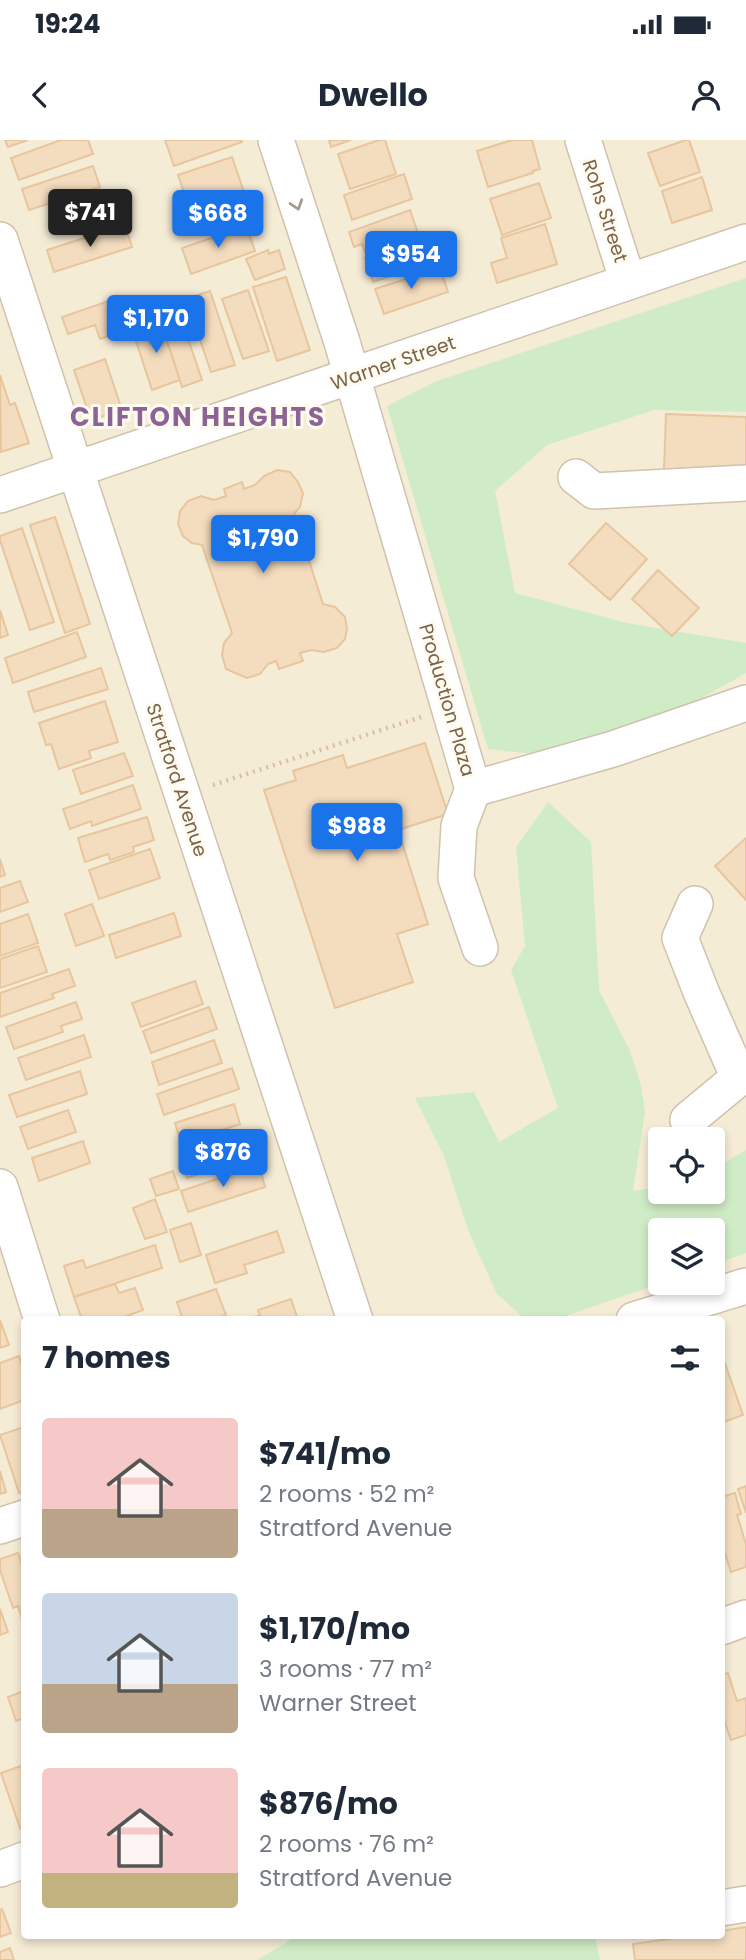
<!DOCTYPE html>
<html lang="en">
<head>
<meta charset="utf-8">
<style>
	body { margin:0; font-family:Poppins,sans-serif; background:#f6f6f7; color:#1f2937; height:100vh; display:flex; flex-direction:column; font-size:26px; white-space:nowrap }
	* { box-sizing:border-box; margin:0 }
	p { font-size:23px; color:#747a83 }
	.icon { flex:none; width:38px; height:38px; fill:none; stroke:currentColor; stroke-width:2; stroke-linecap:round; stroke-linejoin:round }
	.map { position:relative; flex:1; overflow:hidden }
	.sheet { position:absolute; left:21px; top:1176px; width:704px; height:623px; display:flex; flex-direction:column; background:#fff; border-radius:7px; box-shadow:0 4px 10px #0003 }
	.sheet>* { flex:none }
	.controls { position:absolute; left:648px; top:987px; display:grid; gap:14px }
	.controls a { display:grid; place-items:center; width:77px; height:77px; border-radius:7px; background:#fff; box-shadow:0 4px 10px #0003; font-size:35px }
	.price { position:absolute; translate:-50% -60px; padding:0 16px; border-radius:7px; background:#1a73e8; color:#fff; font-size:23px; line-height:46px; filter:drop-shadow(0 2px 4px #0008) }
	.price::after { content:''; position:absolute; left:50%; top:42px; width:21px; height:16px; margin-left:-10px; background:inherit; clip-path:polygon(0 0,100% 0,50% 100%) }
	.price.active { background:#222; color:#fff }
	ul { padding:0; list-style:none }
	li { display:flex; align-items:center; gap:21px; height:175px; padding:0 21px }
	li span { display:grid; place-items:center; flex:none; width:196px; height:140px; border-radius:7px; color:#555 }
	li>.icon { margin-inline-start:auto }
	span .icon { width:84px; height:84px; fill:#fffc; stroke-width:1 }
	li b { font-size:30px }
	h2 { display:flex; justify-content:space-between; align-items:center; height:84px; padding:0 21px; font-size:30px }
	.status { display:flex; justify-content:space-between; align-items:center; height:49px; padding:0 35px; background:#fff; direction:ltr }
	.status svg { height:19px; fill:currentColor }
	header { display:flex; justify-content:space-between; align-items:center; height:91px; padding:0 21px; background:#fff; font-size:32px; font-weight:700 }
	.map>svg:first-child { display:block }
	.residential { fill:#f5ecd6; fill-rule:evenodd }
	.green { fill:#cfecc6 }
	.building { fill:#f4dcbf; stroke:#e7c69e; stroke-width:2 }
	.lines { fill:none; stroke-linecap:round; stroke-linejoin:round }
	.minor-casing { stroke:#d0c2ad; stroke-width:38 }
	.path { stroke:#dac0a1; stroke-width:4.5; stroke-dasharray:2 5; stroke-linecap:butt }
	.minor { stroke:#fff; stroke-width:35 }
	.oneway { stroke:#a89a89 }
	.labels { text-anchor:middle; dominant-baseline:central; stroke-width:6; stroke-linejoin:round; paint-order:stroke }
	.street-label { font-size:19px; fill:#79634a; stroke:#fffbf0 }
	.district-label { font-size:26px; font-weight:bold; letter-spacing:2px; fill:#8c6395; stroke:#fffbf0 }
</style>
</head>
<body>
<div class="status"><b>19:24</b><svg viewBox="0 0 49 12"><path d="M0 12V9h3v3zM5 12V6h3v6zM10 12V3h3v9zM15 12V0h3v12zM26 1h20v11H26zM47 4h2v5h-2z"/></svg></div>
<header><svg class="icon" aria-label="back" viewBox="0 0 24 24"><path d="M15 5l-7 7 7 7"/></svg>Dwello<svg class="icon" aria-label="person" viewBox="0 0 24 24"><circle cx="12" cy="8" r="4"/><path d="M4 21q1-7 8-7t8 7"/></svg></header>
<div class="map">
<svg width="746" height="1820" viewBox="0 0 746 1820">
	<rect width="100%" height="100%" fill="#fdf8e8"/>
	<path class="residential" d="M0 0H746V1820H600L595 1796H721V1180H24V1796H297L257 1820H0ZM660 999H712V1052H660ZM660 1090H712V1143H660Z"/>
	<g class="green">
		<path d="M746 138V272L654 270 547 305 495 351 515 453 627 483 746 503V533L674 574 533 614 488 609 387 266 437 241Z"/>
		<path d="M548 662 591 702 599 850 630 911 641 945 645 972 633 1051 660 1047V1052H712V1030L746 1010V1113L712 1125V1090H660L661 1143 557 1179 526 1180 497 1154 468 1090 444 1016 415 958 474 952 499 1002 558 968 511 830 525 806 516 707Z"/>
		<path d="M297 1796H595L600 1820H257Z"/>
	</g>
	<g class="building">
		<path d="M5 0H28L8 7Z"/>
		<path d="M61 0H88L93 14 19 40 11 18Z"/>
		<path d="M165 0H241L242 2 174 26Z"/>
		<path d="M329 0H351L331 7Z"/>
		<path d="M379 0H385L396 34 350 49 338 14Z"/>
		<path d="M512 0H532L540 29 533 31V33L488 47 477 11Z"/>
		<path d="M686 0H689L700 32 660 46 648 13Z"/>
		<path d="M232 17 244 52 190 70 178 35Z"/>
		<path d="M93 26 100 47 29 70 22 49Z"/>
		<path d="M404 34 412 59 352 80 344 55Z"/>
		<path d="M702 37 712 70 672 83 662 51Z"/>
		<path d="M539 43 551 78 502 95 490 59Z"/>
		<path d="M410 70 419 96 366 114 362 104 354 107 349 92Z"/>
		<path d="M545 84 557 124 497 143 491 123 507 118 501 98Z"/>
		<path d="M125 85 132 107 54 132 47 110Z"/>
		<path d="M246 86 255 111 191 134 182 108Z"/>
		<path d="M425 98 433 122 373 142 365 118Z"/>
		<path d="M268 110 269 114 279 110 285 129 255 140 246 119Z"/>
		<path d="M440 128 448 152 384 174 375 149Z"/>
		<path d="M286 137 310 210 277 221 253 147Z"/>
		<path d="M248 150 269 211 243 219 222 159Z"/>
		<path d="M210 151 235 225 211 232 186 159Z"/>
		<path d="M120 157 130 189 100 199 95 185 68 194 62 177Z"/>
		<path d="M159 179 180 240 152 250 132 189Z"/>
		<path d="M184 187 202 240 182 247 165 194Z"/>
		<path d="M105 219 122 270 91 280 74 230Z"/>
		<path d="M0 235 10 265 15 263 29 303 1 312Z"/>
		<path d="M666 274 746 277V332L664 329Z"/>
		<path d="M277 330 290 332 298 342 303 353 300 367 294 374 323 464 335 467 345 477 347 489 345 499 337 508 324 512 311 510 300 513 303 521 279 529 276 521 268 524 260 534 247 538 226 529 222 515 224 503 232 493 202 405 192 403 183 396 178 384 180 371 188 361 201 356 214 360 226 356 224 349 242 342 244 349 255 345 264 336Z"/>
		<path d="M55 377 90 484 65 493 30 385Z"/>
		<path d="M606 383 647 419 610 460 569 424Z"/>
		<path d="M22 388 54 482 30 490 0 400V396Z"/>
		<path d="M658 430 699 468 672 496 632 459Z"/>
		<path d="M0 470 8 495 0 498Z"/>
		<path d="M77 492 86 517 13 543 5 518Z"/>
		<path d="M101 528 108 549 34 572 28 552Z"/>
		<path d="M105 561 118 602 89 611 91 618 59 629 51 604 46 605 39 583Z"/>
		<path d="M425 603 448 674 398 690 428 784 397 794 413 842 335 868 264 650 296 640 293 631 343 615 347 628Z"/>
		<path d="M124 613 133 636 81 654 73 630Z"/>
		<path d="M133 645 141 669 92 686 91 681 70 689 63 669Z"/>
		<path d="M147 677 154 700 133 707 134 712 110 720 108 714 85 722 78 698Z"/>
		<path d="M746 698V760L715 726Z"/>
		<path d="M150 709 160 738 99 759 89 730Z"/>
		<path d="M0 719 5 735 0 737Z"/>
		<path d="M20 741 28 762 0 772V748Z"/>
		<path d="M92 764 104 796 76 806 65 774Z"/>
		<path d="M174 773 181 796 116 818 109 795Z"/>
		<path d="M28 774 38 803 0 816V784Z"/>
		<path d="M38 806 47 832 0 848V819Z"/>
		<path d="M69 829 75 846 52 854 54 858 0 877V853Z"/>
		<path d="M195 841 203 864 141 887 132 863Z"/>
		<path d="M76 862 82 879 61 886 63 892 14 909 6 887Z"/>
		<path d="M209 867 217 889 151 913 143 891Z"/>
		<path d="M84 895 91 917 26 940 18 918Z"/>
		<path d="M214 900 222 923 159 945 152 922Z"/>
		<path d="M232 928 239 949 164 975 157 954Z"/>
		<path d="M80 931 87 954 17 977 9 955Z"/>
		<path d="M234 964 240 984 181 1003 175 983Z"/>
		<path d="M68 970 76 992 28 1009 20 987Z"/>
		<path d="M244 995 252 1016 187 1038 180 1018Z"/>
		<path d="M83 1001 90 1023 39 1041 32 1018Z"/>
		<path d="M259 1025 265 1047 188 1072 181 1051Z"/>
		<path d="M173 1031 179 1049 156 1056 150 1039Z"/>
		<path d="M155 1059 167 1092 145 1099 133 1068Z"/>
		<path d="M191 1083 201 1115 180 1122 170 1090Z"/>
		<path d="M277 1091 284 1112 244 1125 247 1133 215 1143 206 1115Z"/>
		<path d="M155 1105 162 1128 74 1157 64 1126 83 1120 86 1128Z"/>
		<path d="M115 1144 119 1153 135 1148 143 1170 116 1180H82L74 1157Z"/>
		<path d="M216 1149 226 1175 212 1180H183L177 1162Z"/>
		<path d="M291 1159 298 1180H245L260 1175 258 1170Z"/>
		<path d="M0 1180 9 1205 0 1208Z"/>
		<path d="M721 1212 743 1275 721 1283Z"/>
		<path d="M19 1216 24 1234V1260L0 1269V1223Z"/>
		<path d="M24 1287V1351L19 1353 0 1295Z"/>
		<path d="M0 1331 6 1352 0 1354Z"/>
		<path d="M746 1346V1373L738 1349Z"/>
		<path d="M735 1353 741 1374 737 1375 746 1404V1427L731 1432 721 1401V1357Z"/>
		<path d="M18 1413 24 1431V1485L18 1466 13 1468 0 1430V1419Z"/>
		<path d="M0 1469 8 1492 0 1495Z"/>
		<path d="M728 1533 737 1561 746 1558V1595L731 1600 721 1571V1535Z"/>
		<path d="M24 1551V1578L16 1581 8 1557Z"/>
		<path d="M24 1625V1686L20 1688 1 1633Z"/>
		<path d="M2 1769 11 1793 0 1797V1770Z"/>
		<path d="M746 1787V1820H635L633 1804 689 1796H721V1791Z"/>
		<path d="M10 1808 14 1820H0V1812Z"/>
	</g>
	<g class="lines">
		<g class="minor-casing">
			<g id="minor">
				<path d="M276 0 342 202 473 649"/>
				<path d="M583 0 628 142"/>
				<path d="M0 100 355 1180"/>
				<path d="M576 337 594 351 746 343"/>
				<path d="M0 355 746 102"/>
				<path d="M473 649 613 609 746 563"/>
				<path d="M473 649 459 686 456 738 480 808"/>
				<path d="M695 764 680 798 702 854 739 938"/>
				<path d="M688 980 746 932"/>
				<path d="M0 1047 42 1180"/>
				<path d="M634 1180 746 1146"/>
				<path d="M0 1386 24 1378"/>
				<path d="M721 1487 746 1478"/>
				<path d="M0 1729 24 1720"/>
				<path d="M721 1768 746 1764"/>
			</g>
		</g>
		<path class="path" d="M213 645 421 577"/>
		<use href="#minor" class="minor"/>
	</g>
	<defs><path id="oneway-chevron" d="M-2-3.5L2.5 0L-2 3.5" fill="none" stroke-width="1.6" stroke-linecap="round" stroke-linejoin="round" transform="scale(1.75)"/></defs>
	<use class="oneway" href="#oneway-chevron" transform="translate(297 65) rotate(72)"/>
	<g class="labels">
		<g class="street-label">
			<text transform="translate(605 71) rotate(72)">Rohs Street</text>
			<text transform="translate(393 223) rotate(-19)">Warner Street</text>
			<text transform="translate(447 560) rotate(74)">Production Plaza</text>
			<text transform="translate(177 640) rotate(72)">Stratford Avenue</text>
		</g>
		<g class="district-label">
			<text x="198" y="277">CLIFTON HEIGHTS</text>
		</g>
	</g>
</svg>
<div class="controls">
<a><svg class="icon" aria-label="locate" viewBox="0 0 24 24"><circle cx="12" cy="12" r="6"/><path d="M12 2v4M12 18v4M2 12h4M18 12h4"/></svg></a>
<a><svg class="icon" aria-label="layers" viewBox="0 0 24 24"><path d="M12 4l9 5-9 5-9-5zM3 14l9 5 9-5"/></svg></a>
</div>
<b class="price active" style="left:90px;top:109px">$741</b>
<b class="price" style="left:218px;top:110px">$668</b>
<b class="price" style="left:411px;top:151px">$954</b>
<b class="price" style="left:156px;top:215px">$1,170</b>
<b class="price" style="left:263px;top:435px">$1,790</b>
<b class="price" style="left:357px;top:723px">$988</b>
<b class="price" style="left:223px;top:1049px">$876</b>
<section class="sheet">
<h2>7 homes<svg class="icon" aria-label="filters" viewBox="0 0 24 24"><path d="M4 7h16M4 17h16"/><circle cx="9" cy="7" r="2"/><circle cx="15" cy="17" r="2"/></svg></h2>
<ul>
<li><span style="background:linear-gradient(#f6c9c9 65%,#b9a48a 0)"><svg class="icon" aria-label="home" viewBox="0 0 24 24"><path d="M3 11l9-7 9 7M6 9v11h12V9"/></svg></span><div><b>$741/mo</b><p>2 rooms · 52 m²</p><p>Stratford Avenue</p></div></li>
<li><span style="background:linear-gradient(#c9d6e8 65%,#b9a48a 0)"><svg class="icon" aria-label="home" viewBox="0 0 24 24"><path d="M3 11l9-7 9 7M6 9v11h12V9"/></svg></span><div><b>$1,170/mo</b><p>3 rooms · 77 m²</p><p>Warner Street</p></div></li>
<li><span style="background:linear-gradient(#f6c9c9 75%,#c2b280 0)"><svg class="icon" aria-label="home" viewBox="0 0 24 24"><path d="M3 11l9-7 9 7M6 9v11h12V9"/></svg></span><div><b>$876/mo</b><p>2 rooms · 76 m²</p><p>Stratford Avenue</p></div></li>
</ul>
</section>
</div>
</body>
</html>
